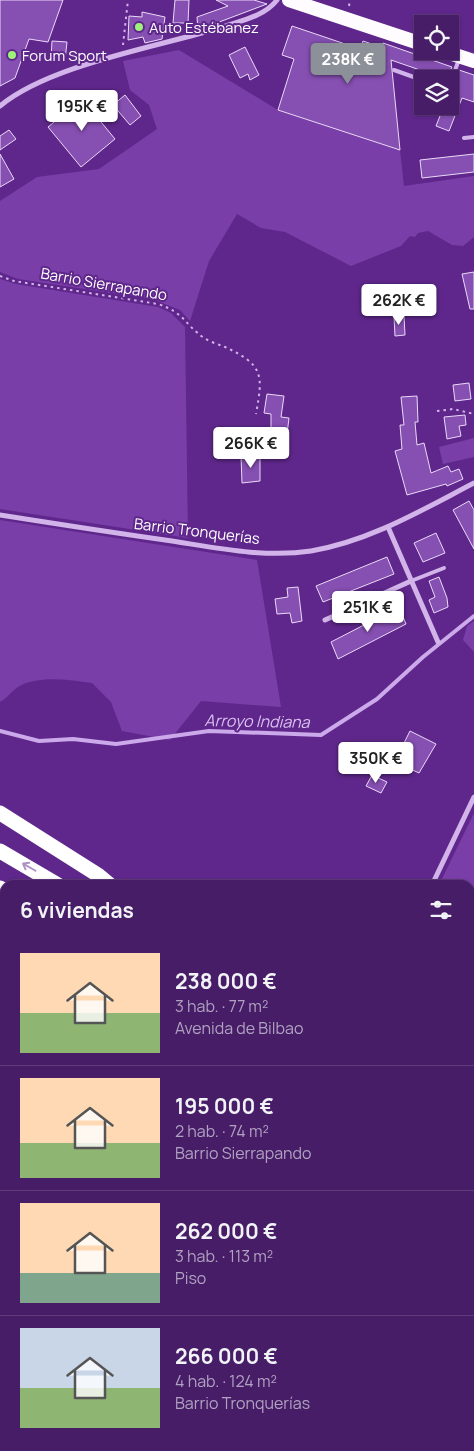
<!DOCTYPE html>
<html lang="es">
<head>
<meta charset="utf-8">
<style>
	body { margin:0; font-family:Manrope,sans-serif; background:#512a71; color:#f1f3f6; height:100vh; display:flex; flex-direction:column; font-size:19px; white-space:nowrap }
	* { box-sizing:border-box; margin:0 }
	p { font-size:16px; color:#b0a2c0 }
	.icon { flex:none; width:28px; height:28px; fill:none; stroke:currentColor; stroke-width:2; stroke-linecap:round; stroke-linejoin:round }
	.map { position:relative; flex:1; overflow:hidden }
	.drawer { position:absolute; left:0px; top:880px; width:475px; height:571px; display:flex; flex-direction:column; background:#471d68; border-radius:15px 15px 0 0; box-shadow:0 1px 4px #0004,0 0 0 1px #5f3b7c }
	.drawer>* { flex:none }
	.fabs { position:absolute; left:414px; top:15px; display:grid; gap:10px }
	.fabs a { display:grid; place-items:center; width:45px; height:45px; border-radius:0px; background:#471d68; box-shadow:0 1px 4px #0004,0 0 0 1px #5f3b7c; font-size:25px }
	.price { position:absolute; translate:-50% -42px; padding:0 11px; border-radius:5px; background:#fff; color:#222; font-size:16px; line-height:32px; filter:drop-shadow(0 1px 2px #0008) }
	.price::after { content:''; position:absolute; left:50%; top:30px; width:15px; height:11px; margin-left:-8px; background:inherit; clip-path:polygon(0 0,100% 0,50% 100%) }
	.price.active { background:#8c9099; color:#fff }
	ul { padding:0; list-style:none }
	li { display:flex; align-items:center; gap:15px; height:125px; padding:0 20px }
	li+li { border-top:1px solid #5f3b7c }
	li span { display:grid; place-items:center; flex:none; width:140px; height:100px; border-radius:0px; color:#555 }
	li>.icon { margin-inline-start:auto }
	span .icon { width:60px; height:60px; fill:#fffc; stroke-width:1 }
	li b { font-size:21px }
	h2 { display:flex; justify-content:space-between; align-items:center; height:60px; padding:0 20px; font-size:21px }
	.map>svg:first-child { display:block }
	.green { fill:#7a3ea9 }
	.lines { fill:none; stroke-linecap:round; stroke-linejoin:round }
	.stream { stroke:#cca9ea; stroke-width:4 }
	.building { fill:#864fb2; stroke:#ead9f7 }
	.path { stroke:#d2b4ea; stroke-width:2; stroke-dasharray:2.5 4; stroke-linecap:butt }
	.service { stroke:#d2b4ea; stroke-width:4 }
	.minor { stroke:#d2b4ea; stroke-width:5 }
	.trunk { stroke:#fefcfe; stroke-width:14 }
	.motorway { stroke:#fff; stroke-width:15 }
	.oneway { stroke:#af93c5 }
	.poi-dot { fill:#9cf27a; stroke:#5f278b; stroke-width:2 }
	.labels { text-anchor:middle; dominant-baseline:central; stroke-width:4; stroke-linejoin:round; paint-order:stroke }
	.poi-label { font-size:15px; fill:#fff; stroke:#5f278b; text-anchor:start }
	.street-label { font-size:15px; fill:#fff; stroke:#5f278b }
	.water-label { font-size:16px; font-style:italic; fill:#dbc0f1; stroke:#5f278b }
</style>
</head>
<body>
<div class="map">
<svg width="474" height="1451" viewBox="0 0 474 1451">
	<rect width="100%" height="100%" fill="#5f278b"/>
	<g class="green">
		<path d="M179 50 278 110 400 150 404 186 474 176V237L463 246 452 245 428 231 418 233 415 237 410 236 401 246 351 266 285 232 261 228 237 214 209 261 190 321 180 310 152 299 18 279 0 272V201L37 177 99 169 157 129 149 105 130 90 123 61Z"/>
		<path d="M0 279 16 284 158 307 171 313 185 327 188 538 0 509Z"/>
		<path d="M474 438V457L443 464 439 447Z"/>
		<path d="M0 520 257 560 281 707 201 701 170 740 122 731 111 702 92 683C69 680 38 675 18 687 11 691 8 698 0 702Z"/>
		<path d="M474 621V652L463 640 467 626Z"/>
		<path d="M474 813V1209L470 1204V885H439Z"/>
		<path d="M0 1173 5 1174V1210L0 1213Z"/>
		<path d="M470 1412 474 1419V1451H340V1446H470Z"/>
	</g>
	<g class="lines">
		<path class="stream" d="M0 731 39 741 73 739 116 744 209 731 321 735 377 699 423 657 474 616"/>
	</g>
	<g class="building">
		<path d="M0 0H63L48 42 29 39 15 78 0 86Z"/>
		<path d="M175 0H189L188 23H173Z"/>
		<path d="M216 0H254L267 4 198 30 197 17 228 6Z"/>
		<path d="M142 12 165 17 162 39 145 43 143 37 128 40 129 16 142 17Z"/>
		<path d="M292 26 360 49 363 41 381 47 383 43 452 67 446 79 391 60 400 150 278 110 294 59 282 55Z"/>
		<path d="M52 41 67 42 65 60 51 59Z"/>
		<path d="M245 47 259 75 250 80 248 74 240 78 229 55Z"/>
		<path d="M459 70 474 75V102L462 98 449 131 436 126 444 106H450V89L453 87Z"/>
		<path d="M125 95 141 116 130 125 113 105Z"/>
		<path d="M86 96 96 108 92 111 115 139 81 167 48 127Z"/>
		<path d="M9 130 16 139 0 150V136Z"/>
		<path d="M0 154 14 179 0 187Z"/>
		<path d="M474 154V172L422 178 420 160Z"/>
		<path d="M474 272V309H470L462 274Z"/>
		<path d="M404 316 405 335 395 336 394 317Z"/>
		<path d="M469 383 471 399 455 401 453 385Z"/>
		<path d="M267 394 284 396 281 417 289 418 287 434 271 431V414L264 413Z"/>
		<path d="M417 396 418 422H415L417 445 424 443 431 473 448 466 451 472 459 469 463 479 447 486 446 484 407 495 395 451 402 449 400 425H404L401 397Z"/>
		<path d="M465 415 466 425 459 426 461 436 447 439 444 417Z"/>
		<path d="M241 456H260V481L242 483Z"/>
		<path d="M469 501 474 510V549L453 510Z"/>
		<path d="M436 533 445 553 423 562 414 543Z"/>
		<path d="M387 557 394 574 323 602 316 586Z"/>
		<path d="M439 577 447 598 448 607 434 613 429 600 435 597 429 581Z"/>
		<path d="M298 587 302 621 292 623 290 613 277 614 275 599 288 597 287 588Z"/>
		<path d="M399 607 406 624 338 659 331 642Z"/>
		<path d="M410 731 436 744 419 773 404 766 413 747 404 743Z"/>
		<path d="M372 775 387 782 381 793 366 786Z"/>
	</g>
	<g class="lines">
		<g class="path">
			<path d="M349 6 350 0"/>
			<path d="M123 45 128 0"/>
			<path d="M0 276 14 281 158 304C185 313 184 324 204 338 210 342 218 344 225 347 264 365 263 375 256 414"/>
			<path d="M437 411 453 409 474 414"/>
		</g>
		<g class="service">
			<path d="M394 70 422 80"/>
			<path d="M450 85 459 59"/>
			<path d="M439 107 440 106"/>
			<path d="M464 138 474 137"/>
			<path d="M411 581 444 568"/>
		</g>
		<g class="minor">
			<path d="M0 106C49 65 157 47 219 28 239 21 264 17 277 0"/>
			<path d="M0 515C57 524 115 533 172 541 217 548 265 558 311 551 370 541 422 510 474 483"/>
			<path d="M388 527 438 642"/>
			<path d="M325 620 411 581"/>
			<path d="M432 885 474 797"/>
			<path d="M0 1225 5 1222"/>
		</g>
		<g class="trunk">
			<path d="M289 0 422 44"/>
			<path d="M443 51 474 61"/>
		</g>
		<g class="motorway">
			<path d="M0 813 98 875 110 885"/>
			<path d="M0 851 58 885"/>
			<path d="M0 888 5 891"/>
			<path d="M0 1127 5 1129"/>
			<path d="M0 1142 5 1143"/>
			<path d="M470 1242 474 1247"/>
			<path d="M470 1261 474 1266"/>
			<path d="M470 1319 474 1324"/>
			<path d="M470 1372 474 1376"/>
		</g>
	</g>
	<defs><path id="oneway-shaft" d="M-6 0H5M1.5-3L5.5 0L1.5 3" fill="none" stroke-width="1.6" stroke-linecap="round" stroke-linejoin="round" transform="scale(1.25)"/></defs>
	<use class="oneway" href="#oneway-shaft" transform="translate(29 867) rotate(-150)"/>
	<g class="poi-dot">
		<circle cx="139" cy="27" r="5"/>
		<circle cx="12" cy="55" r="5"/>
	</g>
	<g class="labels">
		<g class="poi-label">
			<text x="149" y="27">Auto Estébanez</text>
			<text x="22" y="55">Forum Sport</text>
		</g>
		<g class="street-label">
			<text transform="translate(104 284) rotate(10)">Barrio Sierrapando</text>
			<text transform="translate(197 531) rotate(7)">Barrio Tronquerías</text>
		</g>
		<g class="water-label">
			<text transform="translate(257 721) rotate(1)">Arroyo Indiana</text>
		</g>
	</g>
</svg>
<div class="fabs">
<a><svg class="icon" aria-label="locate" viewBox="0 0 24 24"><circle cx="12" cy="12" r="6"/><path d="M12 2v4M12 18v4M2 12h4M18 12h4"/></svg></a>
<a><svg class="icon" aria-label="layers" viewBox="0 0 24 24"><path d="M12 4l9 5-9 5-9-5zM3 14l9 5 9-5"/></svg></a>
</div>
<b class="price active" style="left:348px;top:85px">238K €</b>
<b class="price" style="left:82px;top:132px">195K €</b>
<b class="price" style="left:399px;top:326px">262K €</b>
<b class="price" style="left:251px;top:469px">266K €</b>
<b class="price" style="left:368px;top:633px">251K €</b>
<b class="price" style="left:376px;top:784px">350K €</b>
<section class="drawer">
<h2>6 viviendas<svg class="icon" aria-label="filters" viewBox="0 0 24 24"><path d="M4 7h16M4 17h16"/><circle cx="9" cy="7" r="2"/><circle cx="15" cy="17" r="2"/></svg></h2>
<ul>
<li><span style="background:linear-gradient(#ffd9b3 60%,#8fb573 0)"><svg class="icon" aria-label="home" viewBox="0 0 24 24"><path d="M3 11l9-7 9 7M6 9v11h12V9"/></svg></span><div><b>238 000 €</b><p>3 hab. · 77 m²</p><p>Avenida de Bilbao</p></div></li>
<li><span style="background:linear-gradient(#ffd9b3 65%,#8fb573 0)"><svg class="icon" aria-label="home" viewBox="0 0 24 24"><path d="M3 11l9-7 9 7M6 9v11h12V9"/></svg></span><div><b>195 000 €</b><p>2 hab. · 74 m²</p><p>Barrio Sierrapando</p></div></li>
<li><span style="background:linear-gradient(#ffd9b3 70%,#7fa58c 0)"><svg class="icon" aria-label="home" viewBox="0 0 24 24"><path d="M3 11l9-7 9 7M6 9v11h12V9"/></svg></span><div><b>262 000 €</b><p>3 hab. · 113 m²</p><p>Piso</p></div></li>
<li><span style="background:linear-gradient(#c9d6e8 60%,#8fb573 0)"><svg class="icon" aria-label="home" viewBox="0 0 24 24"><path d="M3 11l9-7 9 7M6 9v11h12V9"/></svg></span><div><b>266 000 €</b><p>4 hab. · 124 m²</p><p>Barrio Tronquerías</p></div></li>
</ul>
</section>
</div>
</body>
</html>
